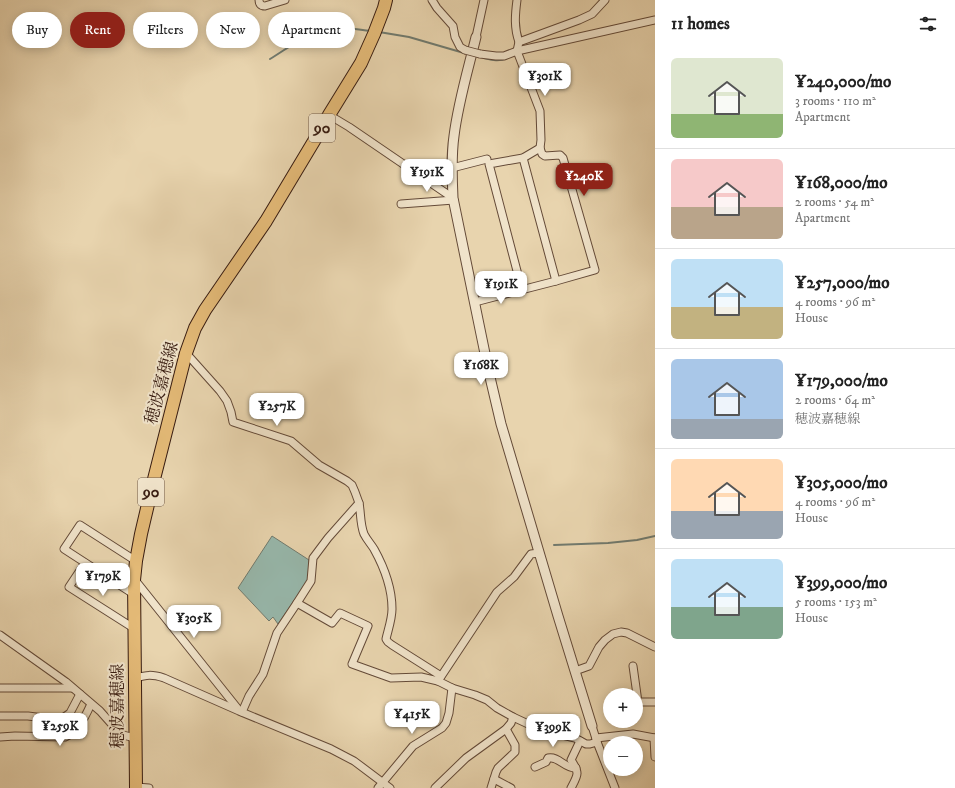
<!DOCTYPE html>
<html lang="en">
<head>
<meta charset="utf-8">
<style>
	body { margin:0; font-family:"IM FELL DW Pica","Noto Serif JP",serif; background:#f2f2f2; color:#222; height:100vh; display:flex; flex-direction:column; font-size:15px; white-space:nowrap }
	* { box-sizing:border-box; margin:0 }
	p { font-size:13px; color:#767676 }
	.icon { flex:none; width:22px; height:22px; fill:none; stroke:currentColor; stroke-width:2; stroke-linecap:round; stroke-linejoin:round }
	.map { position:relative; flex:1; overflow:hidden }
	.side { display:flex; flex-direction:column; background:#fff; width:300px }
	.side>* { flex:none }
	.top-card { position:absolute; left:12px; top:12px; width:380px; height:36px; display:flex; gap:8px }
	.fabs { position:absolute; left:603px; top:688px; display:grid; gap:8px }
	.fabs a { display:grid; place-items:center; width:40px; height:40px; border-radius:50%; background:#fff; box-shadow:0 2px 10px #0003; font-size:20px }
	.price { position:absolute; translate:-50% -34px; padding:0 9px; border-radius:8px; background:#fff; color:#222; font-size:13px; line-height:26px; filter:drop-shadow(0 1px 2px #0008) }
	.price::after { content:''; position:absolute; left:50%; top:24px; width:12px; height:9px; margin-left:-6px; background:inherit; clip-path:polygon(0 0,100% 0,50% 100%) }
	.price.current { background:#8f2418; color:#fff }
	ul { padding:0; list-style:none }
	li { display:flex; align-items:center; gap:12px; height:100px; padding:0 16px }
	li+li { border-top:1px solid #e0e0e0 }
	li span { display:grid; place-items:center; flex:none; width:112px; height:80px; border-radius:6px; color:#555 }
	li>.icon { margin-inline-start:auto }
	span .icon { width:48px; height:48px; fill:#fffc; stroke-width:1 }
	li b { font-size:17px }
	h2 { display:flex; justify-content:space-between; align-items:center; height:48px; padding:0 16px; font-size:17px }
	.chip { padding:0 14px; border-radius:18px; background:#fff; box-shadow:0 2px 10px #0003; font-size:14px; line-height:36px }
	.chip.current { background:#8f2418; color:#fff }
	main { display:flex; flex:1; min-height:0 }
	.map>svg:first-child { display:block }
	.water { fill:#97b8ac; stroke:#717a6e }
	.lines { fill:none; stroke-linecap:round; stroke-linejoin:round }
	.stream { stroke:#717a6e; stroke-width:2 }
	.minor-casing { stroke:#644a38; stroke-width:9 }
	.tertiary-casing { stroke:#644a38; stroke-width:11 }
	.primary-casing { stroke:#381c11; stroke-width:14 }
	.minor { stroke:#f0e3ca; stroke-width:7 }
	.tertiary { stroke:#f0e3ca; stroke-width:9 }
	.primary { stroke:#e4ba77; stroke-width:12 }
	.minor-bridge-casing { stroke:#644a38; stroke-width:9; stroke-linecap:butt }
	.minor-bridge { stroke:#f0e3ca; stroke-width:7 }
	.labels { text-anchor:middle; dominant-baseline:central; stroke-width:4; stroke-linejoin:round; paint-order:stroke }
	.shield { fill:#f0e3ca; stroke:#6f5848; stroke-width:1 }
	.shield-label { font-size:16px; font-weight:bold; fill:#381c11 }
	.street-label { font-size:17px; fill:#381c11; stroke:#f0e3ca }
</style>
</head>
<body>
<main>
<div class="map">
<svg width="655" height="788" viewBox="0 0 655 788">
	<rect width="100%" height="100%" fill="#e8d4ae"/>
	<filter id="stains"><feTurbulence type="fractalNoise" baseFrequency=".005" numOctaves="4"/><feColorMatrix values="0 0 0 0 .2 0 0 0 0 .09 0 0 0 0 .02 0 0 0 .5 -.17"/></filter>
	<radialGradient id="worn" r=".72"><stop offset=".6" stop-color="#630" stop-opacity="0"/><stop offset="1" stop-color="#630" stop-opacity=".3"/></radialGradient>
	<path class="water" d="M272 536 309 560 308 580 278 624 273 617 269 621 238 588Z"/>
	<g class="lines">
		<g class="stream">
			<path d="M379 32 409 37 464 53"/>
			<path d="M484 58C492 60 499 62 507 58"/>
			<path d="M270 59C290 47 310 30 334 28 346 27 359 30 371 31"/>
			<path d="M554 545 608 543 637 540 655 536"/>
		</g>
		<g class="minor-casing">
			<g id="minor">
				<path d="M259 0C259 4 261 6 265 6L285 0"/>
				<path d="M432 0 437 8 453 26 455 37 460 47 465 50"/>
				<path d="M517 0C515 15 514 28 519 42"/>
				<path d="M476 37 484 0"/>
				<path d="M480 54 496 56H504L517 51 655 20"/>
				<path d="M329 115 349 127 453 198"/>
				<path d="M523 158 556 281"/>
				<path d="M452 168 487 159"/>
				<path d="M401 204 454 200"/>
				<path d="M522 290 489 164 523 158 540 148"/>
				<path d="M475 302 556 281 595 270 563 158 560 155 545 156 542 154 540 148 541 140 540 111 517 51 519 42 579 20 592 14 605 0"/>
				<path d="M186 353 220 391 227 401 231 412 233 422 291 441 319 465 347 481 352 485 355 492 359 503"/>
				<path d="M539 553 531 554 514 577 497 592 438 681 452 688 475 695 487 700 497 708 513 717 541 730 575 738 586 744H590L597 742"/>
				<path d="M85 563 69 587 135 629"/>
				<path d="M135 580 238 709"/>
				<path d="M135 595 64 549 80 525 136 561"/>
				<path d="M0 635 66 682 100 711 116 729 123 735 135 738"/>
				<path d="M633 666 638 702H655"/>
				<path d="M575 671 589 666 599 647 605 640 613 634 621 632 627 633 655 647"/>
				<path d="M135 678C147 675 151 674 164 678L239 711 331 749 354 761 390 788"/>
				<path d="M438 681 421 677 391 678 352 664 368 626 340 613 332 623 297 603 311 581 313 558 328 538 359 503C361 513 360 524 364 534 367 540 371 544 374 549 384 567 392 588 392 609 392 619 388 630 386 639L388 642 392 645 441 676"/>
				<path d="M0 688H72"/>
				<path d="M242 712 249 696 263 674 277 633 297 603"/>
				<path d="M0 716H28L60 720 70 713 80 694"/>
				<path d="M592 726 597 742 615 788"/>
				<path d="M0 737 15 736 65 737C79 731 85 717 91 704"/>
				<path d="M596 738 633 734 655 738"/>
				<path d="M654 738 655 757"/>
				<path d="M535 767 546 762 548 758C559 756 565 769 576 768"/>
				<path d="M494 779 511 788"/>
				<path d="M136 787 149 788"/>
				<path d="M378 788 413 746 442 728 446 723 449 713 452 688"/>
				<path d="M435 788 466 758 506 729 511 723 513 717"/>
				<path d="M491 788 496 772 498 768 515 752V745L506 729"/>
				<path d="M571 788C578 775 580 773 571 760L580 741"/>
			</g>
		</g>
		<g class="tertiary-casing">
			<path id="tertiary" d="M476 37C468 70 458 103 454 136 451 157 452 177 453 198L489 373 501 424 558 616 592 726"/>
		</g>
		<g class="primary-casing">
			<path id="primary" d="M136 788 134 580 136 561 141 534 153 483 186 353 195 328 205 310 266 221 317 136 329 115 361 63 374 34 384 8 386 0"/>
		</g>
		<use href="#minor" class="minor"/>
		<use href="#tertiary" class="tertiary"/>
		<use href="#primary" class="primary"/>
		<g class="minor-bridge-casing">
			<path id="minor-bridge" d="M465 50 480 54"/>
		</g>
		<use href="#minor-bridge" class="minor-bridge"/>
	</g>
	<g class="labels">
		<g class="shield">
			<rect x="309" y="114" width="26" height="28" rx="3"/>
			<rect x="138" y="478" width="26" height="28" rx="3"/>
		</g>
		<g class="shield-label">
			<text x="322" y="128">90</text>
			<text x="151" y="492">90</text>
		</g>
		<g class="street-label">
			<text transform="translate(162 383) rotate(-75)">穂波嘉穂線</text>
			<text transform="translate(118 706) rotate(-90)">穂波嘉穂線</text>
		</g>
	</g>
	<rect width="100%" height="100%" filter="url(#stains)"/>
	<rect width="100%" height="100%" fill="url(#worn)"/>
</svg>
<div class="fabs">
<a>+</a>
<a>−</a>
</div>
<b class="price" style="left:545px;top:97px">¥301K</b>
<b class="price" style="left:427px;top:193px">¥191K</b>
<b class="price current" style="left:584px;top:197px">¥240K</b>
<b class="price" style="left:501px;top:305px">¥191K</b>
<b class="price" style="left:481px;top:386px">¥168K</b>
<b class="price" style="left:277px;top:427px">¥257K</b>
<b class="price" style="left:103px;top:597px">¥179K</b>
<b class="price" style="left:194px;top:639px">¥305K</b>
<b class="price" style="left:412px;top:735px">¥415K</b>
<b class="price" style="left:60px;top:747px">¥259K</b>
<b class="price" style="left:553px;top:748px">¥399K</b>
<div class="top-card">
<a class="chip">Buy</a>
<a class="chip current">Rent</a>
<a class="chip">Filters</a>
<a class="chip">New</a>
<a class="chip">Apartment</a>
</div>
</div>
<section class="side">
<h2>11 homes<svg class="icon" aria-label="filters" viewBox="0 0 24 24"><path d="M4 7h16M4 17h16"/><circle cx="9" cy="7" r="2"/><circle cx="15" cy="17" r="2"/></svg></h2>
<ul>
<li><span style="background:linear-gradient(#dfe7d0 70%,#8fb573 0)"><svg class="icon" aria-label="home" viewBox="0 0 24 24"><path d="M3 11l9-7 9 7M6 9v11h12V9"/></svg></span><div><b>¥240,000/mo</b><p>3 rooms · 110 m²</p><p>Apartment</p></div></li>
<li><span style="background:linear-gradient(#f6c9c9 60%,#b9a48a 0)"><svg class="icon" aria-label="home" viewBox="0 0 24 24"><path d="M3 11l9-7 9 7M6 9v11h12V9"/></svg></span><div><b>¥168,000/mo</b><p>2 rooms · 54 m²</p><p>Apartment</p></div></li>
<li><span style="background:linear-gradient(#bfe0f5 60%,#c2b280 0)"><svg class="icon" aria-label="home" viewBox="0 0 24 24"><path d="M3 11l9-7 9 7M6 9v11h12V9"/></svg></span><div><b>¥257,000/mo</b><p>4 rooms · 96 m²</p><p>House</p></div></li>
<li><span style="background:linear-gradient(#a9c7e8 75%,#9aa5b1 0)"><svg class="icon" aria-label="home" viewBox="0 0 24 24"><path d="M3 11l9-7 9 7M6 9v11h12V9"/></svg></span><div><b>¥179,000/mo</b><p>2 rooms · 64 m²</p><p>穂波嘉穂線</p></div></li>
<li><span style="background:linear-gradient(#ffd9b3 65%,#9aa5b1 0)"><svg class="icon" aria-label="home" viewBox="0 0 24 24"><path d="M3 11l9-7 9 7M6 9v11h12V9"/></svg></span><div><b>¥305,000/mo</b><p>4 rooms · 96 m²</p><p>House</p></div></li>
<li><span style="background:linear-gradient(#bfe0f5 60%,#7fa58c 0)"><svg class="icon" aria-label="home" viewBox="0 0 24 24"><path d="M3 11l9-7 9 7M6 9v11h12V9"/></svg></span><div><b>¥399,000/mo</b><p>5 rooms · 153 m²</p><p>House</p></div></li>
</ul>
</section>
</main>
</body>
</html>
